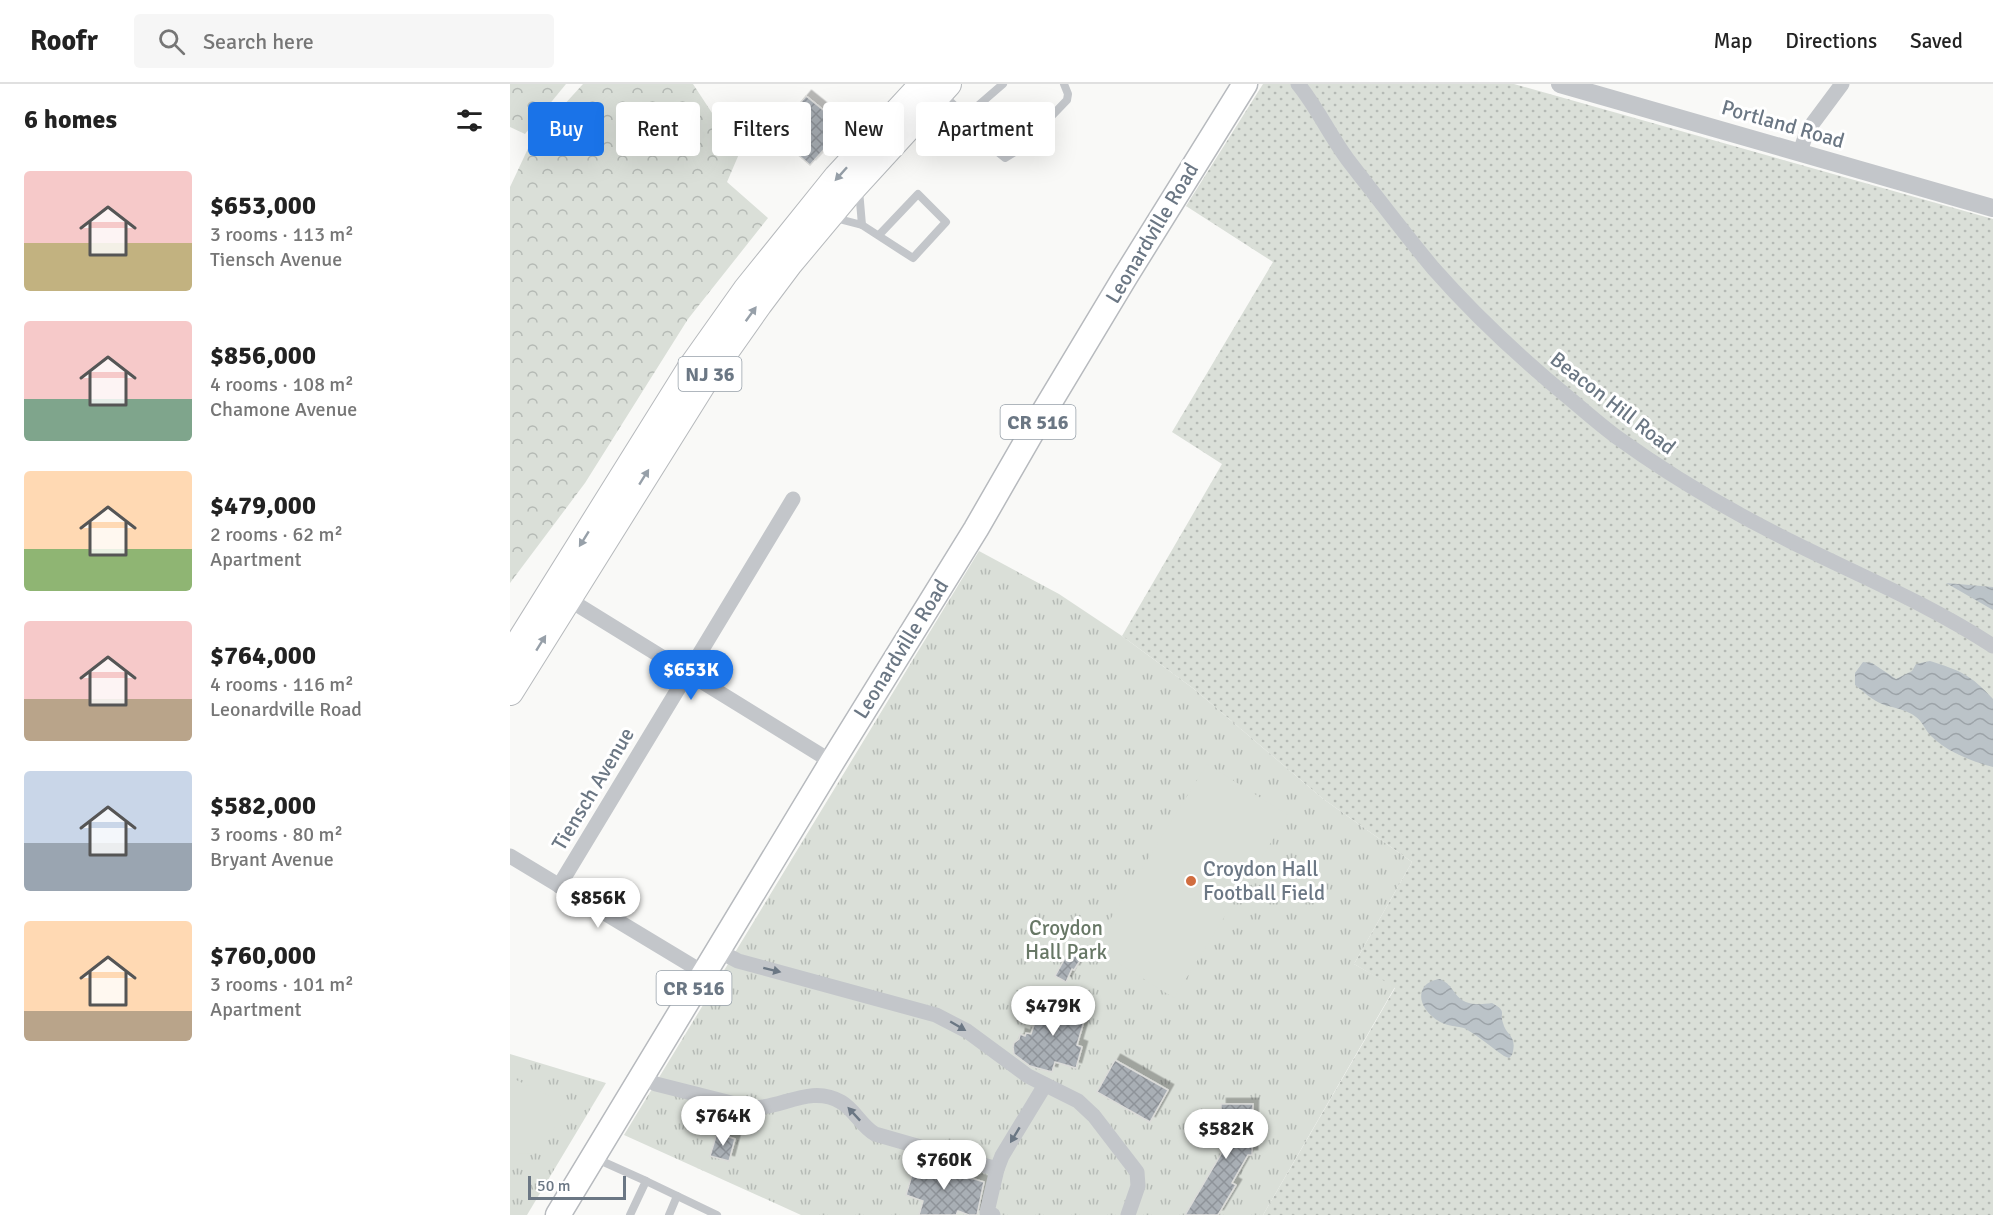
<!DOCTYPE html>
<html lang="en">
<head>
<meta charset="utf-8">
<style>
	body { margin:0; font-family:Signika,sans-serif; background:#f6f6f6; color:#222; height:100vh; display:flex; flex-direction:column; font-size:22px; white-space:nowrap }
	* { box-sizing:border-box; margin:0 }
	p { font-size:20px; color:#767676 }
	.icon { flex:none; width:33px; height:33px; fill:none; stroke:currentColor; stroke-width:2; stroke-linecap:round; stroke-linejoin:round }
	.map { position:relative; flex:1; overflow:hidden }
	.side { display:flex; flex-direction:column; background:#fff; width:510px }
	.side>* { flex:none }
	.hud { position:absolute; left:18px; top:18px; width:570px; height:54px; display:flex; gap:12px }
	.scale { position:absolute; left:18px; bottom:15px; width:98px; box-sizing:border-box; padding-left:6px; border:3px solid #6b7784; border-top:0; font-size:16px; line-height:21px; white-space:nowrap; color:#6b7784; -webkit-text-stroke:4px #fff; paint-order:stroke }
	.price { position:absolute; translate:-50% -51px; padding:0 14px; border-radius:21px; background:#fff; color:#222; font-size:20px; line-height:39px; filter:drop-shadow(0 2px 3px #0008) }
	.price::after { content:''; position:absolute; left:50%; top:36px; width:18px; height:14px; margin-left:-9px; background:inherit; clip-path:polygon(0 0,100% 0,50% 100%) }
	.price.current { background:#1a73e8; color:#fff }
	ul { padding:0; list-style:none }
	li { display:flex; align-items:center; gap:18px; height:150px; padding:0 24px }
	li span { display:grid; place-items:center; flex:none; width:168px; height:120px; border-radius:6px; color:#555 }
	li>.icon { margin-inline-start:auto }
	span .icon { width:72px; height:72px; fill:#fffc; stroke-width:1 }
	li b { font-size:26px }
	h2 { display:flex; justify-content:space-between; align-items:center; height:72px; padding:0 24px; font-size:26px }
	.pill { padding:0 21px; border-radius:6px; background:#fff; box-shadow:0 6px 24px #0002; font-size:21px; line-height:54px }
	.pill.current { background:#1a73e8; color:#fff }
	header { display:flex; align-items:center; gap:36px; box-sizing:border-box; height:84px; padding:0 30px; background:#fff; border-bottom:2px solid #e0e0e0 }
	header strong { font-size:28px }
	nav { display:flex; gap:33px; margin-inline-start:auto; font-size:21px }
	.search { width:420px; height:54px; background:#f6f6f6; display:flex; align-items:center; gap:15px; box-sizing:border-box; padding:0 21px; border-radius:6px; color:#767676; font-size:22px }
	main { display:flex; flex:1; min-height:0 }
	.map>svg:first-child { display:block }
	.grass { fill:url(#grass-dots) }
	.forest { fill:url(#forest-crowns) }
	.park { fill:url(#park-tufts) }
	.garden { fill:#dadfd8 }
	.water { fill:url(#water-waves) }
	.building { fill:url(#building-cross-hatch); stroke:#dbdbd9; stroke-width:1.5; filter:url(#shadow) }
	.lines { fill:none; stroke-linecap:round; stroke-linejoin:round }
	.primary-casing { stroke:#b7babe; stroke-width:27 }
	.trunk-casing { stroke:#b6b9bc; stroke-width:28 }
	.service { stroke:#c3c6ca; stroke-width:8 }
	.minor { stroke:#c3c6ca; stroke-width:15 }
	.tertiary { stroke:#c3c6ca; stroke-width:18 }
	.primary { stroke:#fff; stroke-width:24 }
	.trunk { stroke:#fff; stroke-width:26 }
	.oneway { fill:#97a0a9 }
	.oneway2 { fill:#6b7784 }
	.poi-dot { fill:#d16d3f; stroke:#fff; stroke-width:2 }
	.labels { text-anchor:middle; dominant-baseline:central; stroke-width:6; stroke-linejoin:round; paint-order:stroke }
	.shield { fill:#fff; stroke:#97a0a9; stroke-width:1.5 }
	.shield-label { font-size:20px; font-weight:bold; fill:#6b7784 }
	.street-label { font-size:21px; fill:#6b7784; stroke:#fff }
	.poi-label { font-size:21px; fill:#6b7784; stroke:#fff; text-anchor:start }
	.park-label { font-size:21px; fill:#677765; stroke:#fff }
</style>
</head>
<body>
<header>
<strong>Roofr</strong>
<div class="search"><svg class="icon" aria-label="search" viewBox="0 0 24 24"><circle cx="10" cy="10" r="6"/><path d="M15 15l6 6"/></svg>Search here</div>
<nav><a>Map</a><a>Directions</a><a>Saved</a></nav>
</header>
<main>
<section class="side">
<h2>6 homes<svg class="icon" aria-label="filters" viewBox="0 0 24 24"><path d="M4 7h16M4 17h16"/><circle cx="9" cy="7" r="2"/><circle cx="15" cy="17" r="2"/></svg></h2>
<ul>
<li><span style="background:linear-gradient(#f6c9c9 60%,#c2b280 0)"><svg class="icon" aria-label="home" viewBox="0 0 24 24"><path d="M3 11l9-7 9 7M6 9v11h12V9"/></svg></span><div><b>$653,000</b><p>3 rooms · 113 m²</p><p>Tiensch Avenue</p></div></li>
<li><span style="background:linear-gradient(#f6c9c9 65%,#7fa58c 0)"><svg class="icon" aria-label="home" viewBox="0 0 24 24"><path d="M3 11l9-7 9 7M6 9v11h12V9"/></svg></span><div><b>$856,000</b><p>4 rooms · 108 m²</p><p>Chamone Avenue</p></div></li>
<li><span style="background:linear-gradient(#ffd9b3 65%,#8fb573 0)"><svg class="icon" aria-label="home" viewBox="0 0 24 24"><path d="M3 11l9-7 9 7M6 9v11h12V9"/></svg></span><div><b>$479,000</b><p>2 rooms · 62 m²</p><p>Apartment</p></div></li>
<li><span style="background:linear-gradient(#f6c9c9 65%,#b9a48a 0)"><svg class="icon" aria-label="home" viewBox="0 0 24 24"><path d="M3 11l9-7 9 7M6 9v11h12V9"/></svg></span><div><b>$764,000</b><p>4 rooms · 116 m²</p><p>Leonardville Road</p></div></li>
<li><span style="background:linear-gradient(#c9d6e8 60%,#9aa5b1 0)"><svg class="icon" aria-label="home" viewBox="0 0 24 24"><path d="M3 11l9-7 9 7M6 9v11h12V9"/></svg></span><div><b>$582,000</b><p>3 rooms · 80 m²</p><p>Bryant Avenue</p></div></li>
<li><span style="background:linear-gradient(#ffd9b3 75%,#b9a48a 0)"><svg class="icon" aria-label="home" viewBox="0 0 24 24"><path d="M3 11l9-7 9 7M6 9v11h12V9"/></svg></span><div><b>$760,000</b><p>3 rooms · 101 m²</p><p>Apartment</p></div></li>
</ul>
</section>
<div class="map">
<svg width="1483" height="1131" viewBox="0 0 1483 1131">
	<defs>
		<pattern id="grass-dots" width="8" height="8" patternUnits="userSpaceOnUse" patternTransform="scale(1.5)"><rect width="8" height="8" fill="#dadfd8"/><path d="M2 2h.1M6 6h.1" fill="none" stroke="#b5bab5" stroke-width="1.8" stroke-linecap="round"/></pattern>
		<pattern id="forest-crowns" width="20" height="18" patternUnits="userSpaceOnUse" patternTransform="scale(1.5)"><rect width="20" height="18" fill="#dadfd8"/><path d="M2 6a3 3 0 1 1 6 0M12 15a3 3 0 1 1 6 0" fill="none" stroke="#b5bab5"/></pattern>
		<pattern id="park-tufts" width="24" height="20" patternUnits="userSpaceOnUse" patternTransform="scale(1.5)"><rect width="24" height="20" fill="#dadfd8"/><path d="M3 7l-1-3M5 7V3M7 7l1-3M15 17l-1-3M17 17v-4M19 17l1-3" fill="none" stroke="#b5bab5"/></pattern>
		<pattern id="water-waves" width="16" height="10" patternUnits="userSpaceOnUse" patternTransform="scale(1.5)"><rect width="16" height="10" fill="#bbc3c8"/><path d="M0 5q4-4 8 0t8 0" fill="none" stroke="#9ca3a8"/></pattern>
		<pattern id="building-cross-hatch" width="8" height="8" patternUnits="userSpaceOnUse" patternTransform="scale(1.5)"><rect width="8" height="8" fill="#a9afb5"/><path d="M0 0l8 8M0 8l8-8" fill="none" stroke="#8e9399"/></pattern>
		<filter id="shadow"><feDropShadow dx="5.5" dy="-5.5" stdDeviation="0" flood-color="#0004"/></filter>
	</defs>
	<rect width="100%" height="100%" fill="#f9f9f7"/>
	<path class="grass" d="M753 0H1004L1483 135V1131H753L885 904 844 880 902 778 812 714 684 605 612 552 712 380 662 348 763 178 676 122Z"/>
	<g class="forest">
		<path d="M0 0H56L15 50 0 43Z"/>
		<path d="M73 0H183L229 70 217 98 258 134 178 235 75 399 0 499V103L22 56Z"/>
	</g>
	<g class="park">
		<path d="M469 467 549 510 612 552 684 605 812 714 902 778 844 880 885 903 753 1131H291L114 1051Z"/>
		<path d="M0 970 96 999 17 1131H0Z"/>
	</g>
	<g class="garden">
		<path d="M697 680 778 731 664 914 583 863Z"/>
		<path d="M2 994 46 1015 54 1025 34 1064 29 1069 9 1070 0 1091V997Z"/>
	</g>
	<g class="water">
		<path d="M1436 499 1483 503V526Z"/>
		<path d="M1420 577C1451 587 1460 590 1483 615V683C1461 677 1437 668 1421 652 1415 646 1413 638 1406 633 1396 625 1383 624 1372 620 1362 616 1354 608 1345 601V589L1353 578 1362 579 1386 595 1402 587 1406 580Z"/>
		<path d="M930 895C938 899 940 902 945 909 954 922 969 921 982 919 998 928 989 928 993 939 996 952 1008 951 1002 971L999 974 994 972C982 964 970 953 956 945 950 942 944 943 938 941 925 938 907 922 912 907 915 899 922 896 930 895Z"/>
	</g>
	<g class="building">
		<path d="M296 12 328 38 323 45 328 50 300 81 271 56 272 54 265 49Z"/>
		<path d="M559 867 571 875 564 886 562 885 556 898 545 892Z"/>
		<path d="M539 913 545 917 577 927 567 961 572 963 566 984 545 978 542 988 520 982 504 970 503 963 504 959 509 955 510 950 515 952 516 949 521 950 533 914 536 915Z"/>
		<path d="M605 976 658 1006 640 1038 587 1008Z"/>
		<path d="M711 1020H743L742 1071H738L722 1099 726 1101 708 1131H675L711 1070Z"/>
		<path d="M207 1049 225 1055 219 1077 200 1072Z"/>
		<path d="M406 1077 474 1098 467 1131H459L448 1127 446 1131H409L413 1117 396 1111Z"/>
	</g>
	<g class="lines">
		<g class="primary-casing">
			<path id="primary" d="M48 1131 322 678 466 445 523 346 615 193 735 0"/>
		</g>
		<g class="trunk-casing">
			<g id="trunk">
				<path d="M0 573 180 285 236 206 327 93 413 0"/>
				<path d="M0 608 192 301 249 220 279 180 340 107 438 0"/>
			</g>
		</g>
		<g class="service">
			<path d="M433 11 456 32 455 34"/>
			<path d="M421 23 443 40 454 41 495 74 510 65 557 16 558 10 554 0"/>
			<path d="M456 32 493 0"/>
			<path d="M325 134 352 141 349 106"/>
			<path d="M352 141 403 174 436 138 408 110 369 151"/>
			<path d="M87 1075 136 1097 120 1131"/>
			<path d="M136 1097 207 1131"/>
			<path d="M159 1131 167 1112"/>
		</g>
		<g class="minor">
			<path d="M788 0C807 23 820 52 838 76 866 112 894 149 923 184 966 233 1015 278 1065 319 1079 331 1093 343 1108 354 1162 393 1220 427 1280 457 1348 491 1419 520 1483 562"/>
			<path d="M1290 68 1297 47 1332 0"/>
			<path d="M58 515 322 678"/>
			<path d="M0 772 194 889"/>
			<path d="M49 802 283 415"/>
			<path d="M207 866 228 877 426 931 457 947 518 992 568 1017 584 1032 627 1088 628 1102 618 1131"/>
			<path d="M132 993 146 1000 241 1024C271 1025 301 1000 331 1018 345 1026 351 1042 365 1050L487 1085 492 1072 535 1001"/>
			<path d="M483 1131 477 1128 487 1085"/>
		</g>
		<path class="tertiary" d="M1050 0 1483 124"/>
		<use href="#primary" class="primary"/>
		<use href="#trunk" class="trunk"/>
	</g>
	<defs><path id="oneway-solid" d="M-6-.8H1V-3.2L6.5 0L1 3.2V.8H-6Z" transform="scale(1.5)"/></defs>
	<g class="oneway">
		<use href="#oneway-solid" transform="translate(331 90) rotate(132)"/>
		<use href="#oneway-solid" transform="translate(241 230) rotate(-54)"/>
		<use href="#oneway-solid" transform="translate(134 393) rotate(-58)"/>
		<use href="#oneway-solid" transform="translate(74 455) rotate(122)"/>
		<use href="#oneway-solid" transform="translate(31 559) rotate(-58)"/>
	</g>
	<g class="oneway2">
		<use href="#oneway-solid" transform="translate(262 886) rotate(14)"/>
		<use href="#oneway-solid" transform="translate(448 942) rotate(30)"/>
		<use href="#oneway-solid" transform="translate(344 1030) rotate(-133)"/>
		<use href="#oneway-solid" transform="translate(505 1051) rotate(121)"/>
	</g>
	<circle class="poi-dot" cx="681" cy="797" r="6"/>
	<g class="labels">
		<g class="shield">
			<rect x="168.5" y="273" width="63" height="34" rx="4.5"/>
			<rect x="490.5" y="321" width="75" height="34" rx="4.5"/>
			<rect x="146.5" y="887" width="75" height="34" rx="4.5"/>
		</g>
		<g class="shield-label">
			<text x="200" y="290">NJ 36</text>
			<text x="528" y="338">CR 516</text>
			<text x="184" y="904">CR 516</text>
		</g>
		<g class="street-label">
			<text transform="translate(1273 40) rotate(16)">Portland Road</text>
			<text transform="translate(642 149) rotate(-59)">Leonardville Road</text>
			<text transform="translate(1103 319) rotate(38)">Beacon Hill Road</text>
			<text transform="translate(391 565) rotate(-58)">Leonardville Road</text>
			<text transform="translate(83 705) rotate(-59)">Tiensch Avenue</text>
		</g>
		<g class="poi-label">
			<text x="693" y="785">Croydon Hall<tspan x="693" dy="24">Football Field</tspan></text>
		</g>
		<g class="park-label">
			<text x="556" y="844">Croydon<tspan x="556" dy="24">Hall Park</tspan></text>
		</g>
	</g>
</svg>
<div class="scale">50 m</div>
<b class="price current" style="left:181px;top:617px">$653K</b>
<b class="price" style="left:88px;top:845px">$856K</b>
<b class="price" style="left:543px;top:953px">$479K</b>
<b class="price" style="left:213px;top:1063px">$764K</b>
<b class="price" style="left:716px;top:1076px">$582K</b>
<b class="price" style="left:434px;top:1107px">$760K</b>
<div class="hud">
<a class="pill current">Buy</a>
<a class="pill">Rent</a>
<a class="pill">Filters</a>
<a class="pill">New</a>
<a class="pill">Apartment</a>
</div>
</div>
</main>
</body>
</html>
